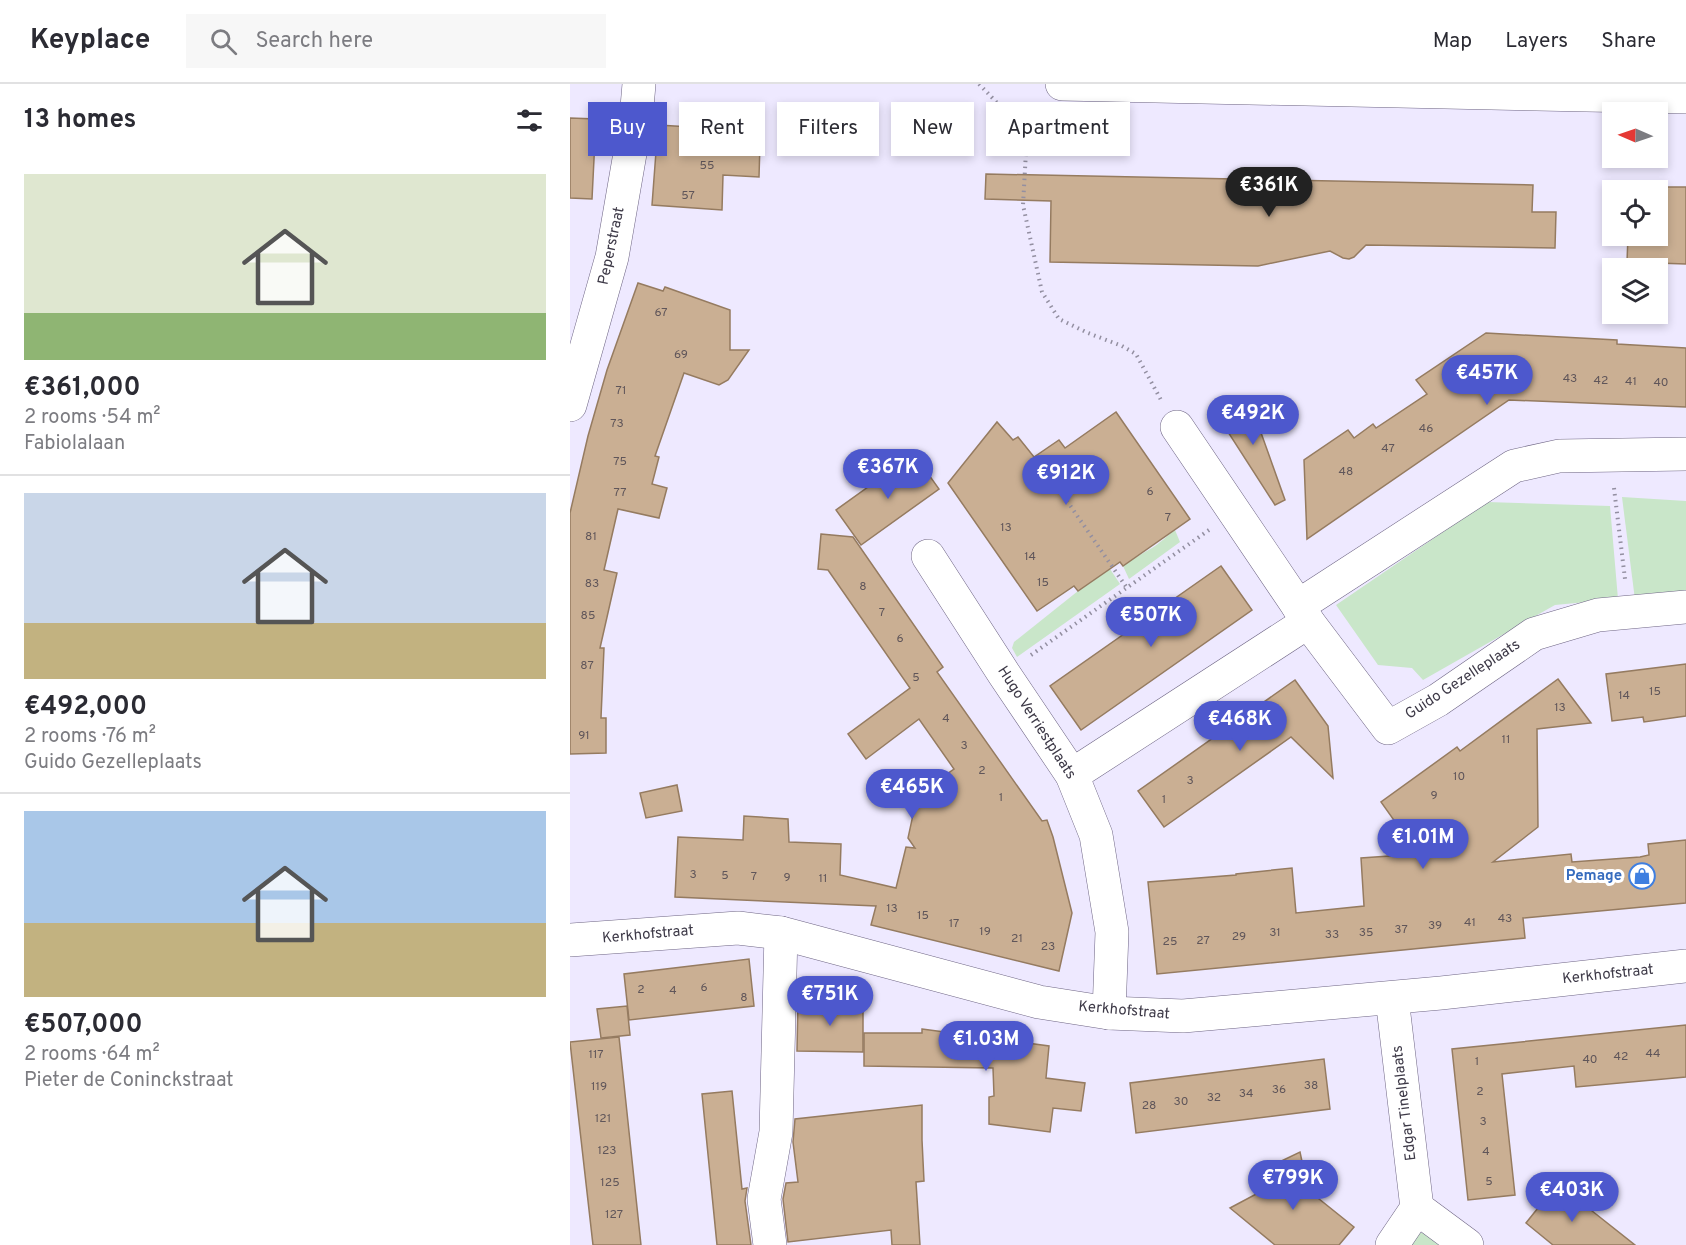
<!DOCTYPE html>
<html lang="en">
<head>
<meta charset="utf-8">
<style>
	body { margin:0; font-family:Overpass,sans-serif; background:#f7f7f7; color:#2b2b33; height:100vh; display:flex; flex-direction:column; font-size:22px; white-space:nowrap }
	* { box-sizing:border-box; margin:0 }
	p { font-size:20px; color:#7c7c81 }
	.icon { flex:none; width:33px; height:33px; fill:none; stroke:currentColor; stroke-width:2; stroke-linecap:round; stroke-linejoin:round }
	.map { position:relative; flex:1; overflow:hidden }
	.details { display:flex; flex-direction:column; background:#fff; width:570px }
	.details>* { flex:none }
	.banner { position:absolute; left:18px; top:18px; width:570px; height:54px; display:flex; gap:12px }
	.needle { width:39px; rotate:272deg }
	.buttons { position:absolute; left:1032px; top:18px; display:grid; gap:12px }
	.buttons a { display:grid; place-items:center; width:66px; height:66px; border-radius:0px; background:#fff; box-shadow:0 3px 9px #0003; font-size:30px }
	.price { position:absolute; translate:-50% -51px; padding:0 14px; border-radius:21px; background:#4d58cd; color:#fff; font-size:20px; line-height:39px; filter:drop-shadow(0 2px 3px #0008) }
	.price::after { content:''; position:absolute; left:50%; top:36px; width:18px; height:14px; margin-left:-9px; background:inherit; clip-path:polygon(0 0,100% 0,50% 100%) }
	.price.current { background:#222; color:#fff }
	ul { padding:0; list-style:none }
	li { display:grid; align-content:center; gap:12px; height:318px; padding:0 24px }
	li+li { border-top:2px solid #e1e1e2 }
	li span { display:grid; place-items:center; height:186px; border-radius:0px; color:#555 }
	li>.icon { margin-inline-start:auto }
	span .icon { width:108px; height:108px; fill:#fffc; stroke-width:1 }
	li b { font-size:26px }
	h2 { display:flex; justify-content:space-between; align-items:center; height:72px; padding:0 24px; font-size:26px }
	.chip { padding:0 21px; border-radius:0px; background:#fff; box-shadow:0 3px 9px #0003; font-size:21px; line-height:54px }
	.chip.current { background:#4d58cd; color:#fff }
	header { display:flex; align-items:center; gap:36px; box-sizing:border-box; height:84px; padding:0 30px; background:#fff; border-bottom:2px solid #e1e1e2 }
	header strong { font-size:28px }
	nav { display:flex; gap:33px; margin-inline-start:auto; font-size:21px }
	.search { width:420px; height:54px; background:#f7f7f7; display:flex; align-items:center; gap:15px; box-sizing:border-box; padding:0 21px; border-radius:0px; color:#7c7c81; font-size:22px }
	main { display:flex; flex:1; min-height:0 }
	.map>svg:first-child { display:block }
	.green { fill:#c9e6c9 }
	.building { fill:#caaf93; stroke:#957b60; stroke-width:1.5 }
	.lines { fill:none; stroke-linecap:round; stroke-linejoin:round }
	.minor-casing { stroke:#6e6584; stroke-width:34 }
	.major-casing { stroke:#6e6584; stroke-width:34 }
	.path { stroke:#938fa1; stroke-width:4; stroke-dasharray:1.5 4.5; stroke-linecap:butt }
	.minor { stroke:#fff; stroke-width:33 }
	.major { stroke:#fff; stroke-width:33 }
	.labels { text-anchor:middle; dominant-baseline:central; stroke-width:6; stroke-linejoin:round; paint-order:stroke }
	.number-label { font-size:12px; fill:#60565a }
	.street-label { font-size:15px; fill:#3d3947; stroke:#fff }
	.shop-label { font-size:15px; font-weight:bold; fill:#366cbe; stroke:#fff; text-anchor:end }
</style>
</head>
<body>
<header>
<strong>Keyplace</strong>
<div class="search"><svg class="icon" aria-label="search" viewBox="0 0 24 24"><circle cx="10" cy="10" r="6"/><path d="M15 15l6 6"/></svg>Search here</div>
<nav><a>Map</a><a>Layers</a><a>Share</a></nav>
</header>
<main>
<section class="details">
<h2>13 homes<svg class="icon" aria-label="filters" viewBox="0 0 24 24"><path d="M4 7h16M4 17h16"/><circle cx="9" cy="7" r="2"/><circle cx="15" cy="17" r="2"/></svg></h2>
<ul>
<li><span style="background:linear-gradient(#dfe7d0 75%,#8fb573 0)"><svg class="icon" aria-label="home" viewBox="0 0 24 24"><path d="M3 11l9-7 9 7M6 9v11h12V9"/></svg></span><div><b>€361,000</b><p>2 rooms · 54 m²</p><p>Fabiolalaan</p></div></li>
<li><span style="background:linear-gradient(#c9d6e8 70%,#c2b280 0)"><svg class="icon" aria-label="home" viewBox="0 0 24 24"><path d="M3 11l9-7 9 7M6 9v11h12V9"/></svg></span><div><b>€492,000</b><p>2 rooms · 76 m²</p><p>Guido Gezelleplaats</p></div></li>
<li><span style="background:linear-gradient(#a9c7e8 60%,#c2b280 0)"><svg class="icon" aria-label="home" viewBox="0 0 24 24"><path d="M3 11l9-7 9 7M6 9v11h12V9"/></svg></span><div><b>€507,000</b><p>2 rooms · 64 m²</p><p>Pieter de Coninckstraat</p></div></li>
</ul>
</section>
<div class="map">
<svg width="1116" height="1161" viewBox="0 0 1116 1161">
	<rect width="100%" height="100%" fill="#eee9ff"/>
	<g class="green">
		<path d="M1052 413 1116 417V511L1065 516Z"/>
		<path d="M917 418 1040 422 1048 515 985 521 853 596 842 584 808 581 766 521Z"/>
		<path d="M605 446 610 458 559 495 553 482C562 475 572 470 582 464 589 460 598 451 605 446Z"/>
		<path d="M540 485 550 500 447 573 442 564 444 558 508 507Z"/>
		<path d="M859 1147 882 1161H838L847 1150Z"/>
	</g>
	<g class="building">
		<path d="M0 34 26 35 22 115 0 114Z"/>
		<path d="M88 41 153 45 152 56 190 59 189 93 153 91 152 126 82 121Z"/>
		<path d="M416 90 963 101 962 128H986L985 164 796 161 784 173 779 175 773 174 760 167 688 182 480 178 481 117 415 115Z"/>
		<path d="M1076 103H1116V180L1057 178 1058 152H1088V106H1076Z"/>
		<path d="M68 199 93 207 95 203 160 226V266H179L158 296 149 301 114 289 85 372 89 373 82 400 97 404 89 434 48 425 34 486 47 489 30 564H34L31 634H36V669L0 670V429L18 352 37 286Z"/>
		<path d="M916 249 1047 256V260L1116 264V323L939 316 737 455 734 376 778 346 784 354 803 340 806 344 857 310 846 296Z"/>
		<path d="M680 318 715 416 705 421 658 348 652 319Z"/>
		<path d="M546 328 620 435 553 482 550 478 508 507 504 502 467 527 378 399 427 338 443 356 448 353 464 373 489 356 495 364Z"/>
		<path d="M344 370 369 405 291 461 266 426Z"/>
		<path d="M251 450 283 453 373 583 367 588 472 737 477 736 483 753 502 829 489 887 301 841 306 822 105 813 108 753 173 756 174 732 218 735 219 758 271 760 270 791 326 804 336 763 345 764 338 754 343 731 335 719 384 685 349 635 296 675 278 650 340 604 258 486 248 485Z"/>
		<path d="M651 482 682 526 511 646 480 602Z"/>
		<path d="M1116 580V632L1074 638 1073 633 1042 637 1036 590Z"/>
		<path d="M988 595 1021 639 967 645 968 743 923 778 1001 770 1002 778 1070 773 1079 771 1078 760 1116 756V819L953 834 955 854 587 890 578 798 666 791V790L722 784 726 829 794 822 791 774 848 770 811 718 887 663 890 667Z"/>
		<path d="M725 596 758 642 763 694 721 653 594 743 568 707Z"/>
		<path d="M107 701 112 727 76 734 70 709Z"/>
		<path d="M179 875 184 922 59 936 54 890Z"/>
		<path d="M228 917 293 918V968L227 967Z"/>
		<path d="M57 922 60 951 31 954 27 925Z"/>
		<path d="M1116 941V993L1006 1003 1004 982 932 990 945 1111 898 1116 882 965Z"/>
		<path d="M352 945 479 962 476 994 515 999 511 1027 483 1024 480 1048 419 1040V1013L424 1012 423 984 294 982V949H352Z"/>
		<path d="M49 953 71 1161H23L0 958Z"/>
		<path d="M754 975 760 1025 566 1049 560 999Z"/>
		<path d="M162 1007 172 1105 177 1104 175 1117 181 1161H147L132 1010Z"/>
		<path d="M352 1021V1056L354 1097 346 1098 350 1161H322L321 1146 218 1158 213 1115 216 1099 228 1098 223 1058 225 1035Z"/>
		<path d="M730 1068 738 1106 784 1143 769 1161H705L660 1124 705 1100 701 1082Z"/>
		<path d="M988 1099 1012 1119 1065 1161H983L956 1139Z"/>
	</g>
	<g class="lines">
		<g class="minor-casing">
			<g id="minor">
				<path d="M0 321 42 173 66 35 69 0"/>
				<path d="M607 343 728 522"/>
				<path d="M1116 370 989 372 944 382 728 522 738 538 818 644 868 616 964 550 1028 531 1116 523"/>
				<path d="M358 472 434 590 502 691 526 751 542 848 539 929"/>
				<path d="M502 691 738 538"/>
				<path d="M0 856 168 844 211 849 469 918 539 929 613 932 871 909 1116 882"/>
				<path d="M847 1124 897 1161"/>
				<path d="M200 1161 194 1115 206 1048 211 849"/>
				<path d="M822 1161 847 1124 822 914"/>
			</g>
		</g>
		<g class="major-casing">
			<path id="major" d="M492 0 1116 13"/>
		</g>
		<g class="path">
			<path d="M409 0 457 50 453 121 472 208 489 235 518 249 552 262 566 270 591 316"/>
			<path d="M1044 404 1055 495"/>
			<path d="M497 417 557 504"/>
			<path d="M461 571 639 446"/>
		</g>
		<use href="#minor" class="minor"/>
		<use href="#major" class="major"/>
	</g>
	<defs>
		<g id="shop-ring" transform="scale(1.35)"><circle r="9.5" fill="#fff" stroke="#3f7fe0" stroke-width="1.5"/><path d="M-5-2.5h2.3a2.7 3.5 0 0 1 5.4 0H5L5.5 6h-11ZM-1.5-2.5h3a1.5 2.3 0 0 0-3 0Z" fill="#3f7fe0"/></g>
	</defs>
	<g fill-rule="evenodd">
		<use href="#shop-ring" x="1072" y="792"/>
	</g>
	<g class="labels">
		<g class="number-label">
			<text x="137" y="82">55</text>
			<text x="118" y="112">57</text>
			<text x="91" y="229">67</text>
			<text x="111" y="271">69</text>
			<text x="1000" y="295">43</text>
			<text x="1031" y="297">42</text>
			<text x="1061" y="298">41</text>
			<text x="1091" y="299">40</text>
			<text x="51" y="307">71</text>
			<text x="47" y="340">73</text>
			<text x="856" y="345">46</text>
			<text x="818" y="365">47</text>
			<text x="50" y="378">75</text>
			<text x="776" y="388">48</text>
			<text x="580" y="408">6</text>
			<text x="50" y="409">77</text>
			<text x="598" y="434">7</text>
			<text x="436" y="444">13</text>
			<text x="21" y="453">81</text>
			<text x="460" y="473">14</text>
			<text x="473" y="499">15</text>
			<text x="22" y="500">83</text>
			<text x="293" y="503">8</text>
			<text x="312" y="529">7</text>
			<text x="18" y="532">85</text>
			<text x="330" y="555">6</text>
			<text x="17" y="582">87</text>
			<text x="346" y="594">5</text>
			<text x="1085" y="608">15</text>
			<text x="1054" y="612">14</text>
			<text x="990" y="624">13</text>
			<text x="376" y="635">4</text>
			<text x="14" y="652">91</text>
			<text x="936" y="656">11</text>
			<text x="394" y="662">3</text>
			<text x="412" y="687">2</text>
			<text x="889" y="693">10</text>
			<text x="620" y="697">3</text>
			<text x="864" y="712">9</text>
			<text x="431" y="714">1</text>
			<text x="594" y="716">1</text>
			<text x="123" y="791">3</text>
			<text x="155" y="792">5</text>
			<text x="184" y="793">7</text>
			<text x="217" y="794">9</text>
			<text x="253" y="795">11</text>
			<text x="322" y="825">13</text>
			<text x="353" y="832">15</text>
			<text x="935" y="835">43</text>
			<text x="900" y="839">41</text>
			<text x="384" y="840">17</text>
			<text x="865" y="842">39</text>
			<text x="831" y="846">37</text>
			<text x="415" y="848">19</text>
			<text x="705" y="849">31</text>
			<text x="796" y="849">35</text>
			<text x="762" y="851">33</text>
			<text x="669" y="853">29</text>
			<text x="447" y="855">21</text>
			<text x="633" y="857">27</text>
			<text x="600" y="858">25</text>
			<text x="478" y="863">23</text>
			<text x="134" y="904">6</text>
			<text x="71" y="906">2</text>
			<text x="103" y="907">4</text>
			<text x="174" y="914">8</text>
			<text x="1083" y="970">44</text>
			<text x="26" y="971">117</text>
			<text x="1051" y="973">42</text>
			<text x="1020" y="976">40</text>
			<text x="907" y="978">1</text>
			<text x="741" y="1002">38</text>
			<text x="29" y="1003">119</text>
			<text x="709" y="1006">36</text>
			<text x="910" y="1008">2</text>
			<text x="676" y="1010">34</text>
			<text x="644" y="1014">32</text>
			<text x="611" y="1018">30</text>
			<text x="579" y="1022">28</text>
			<text x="33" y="1035">121</text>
			<text x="913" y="1038">3</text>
			<text x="37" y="1067">123</text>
			<text x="916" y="1068">4</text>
			<text x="919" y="1098">5</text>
			<text x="40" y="1099">125</text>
			<text x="44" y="1131">127</text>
		</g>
		<g class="street-label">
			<text transform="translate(42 162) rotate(-78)">Peperstraat</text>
			<text transform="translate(893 596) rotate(-33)">Guido Gezelleplaats</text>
			<text transform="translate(466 639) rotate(57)">Hugo Verriestplaats</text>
			<text transform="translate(78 851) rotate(-5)">Kerkhofstraat</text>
			<text transform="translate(1038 891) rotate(-6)">Kerkhofstraat</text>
			<text transform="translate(554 927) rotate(5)">Kerkhofstraat</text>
			<text transform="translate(835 1019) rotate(-97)">Edgar Tinelplaats</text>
		</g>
		<g class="shop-label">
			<text x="1052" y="792">Pemage</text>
		</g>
	</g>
</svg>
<div class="buttons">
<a><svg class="needle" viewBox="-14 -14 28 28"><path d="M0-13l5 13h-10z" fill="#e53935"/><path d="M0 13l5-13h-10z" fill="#7c7c81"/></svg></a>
<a><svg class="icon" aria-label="locate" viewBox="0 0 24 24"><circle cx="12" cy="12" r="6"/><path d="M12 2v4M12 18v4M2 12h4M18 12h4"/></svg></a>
<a><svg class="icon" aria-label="layers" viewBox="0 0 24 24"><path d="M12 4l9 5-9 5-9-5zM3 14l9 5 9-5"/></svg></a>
</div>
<b class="price current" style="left:699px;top:134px">€361K</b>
<b class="price" style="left:917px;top:322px">€457K</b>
<b class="price" style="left:683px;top:362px">€492K</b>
<b class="price" style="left:318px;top:416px">€367K</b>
<b class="price" style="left:496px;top:422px">€912K</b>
<b class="price" style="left:581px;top:564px">€507K</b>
<b class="price" style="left:670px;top:668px">€468K</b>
<b class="price" style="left:342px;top:736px">€465K</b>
<b class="price" style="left:853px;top:786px">€1.01M</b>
<b class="price" style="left:260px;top:943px">€751K</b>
<b class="price" style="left:416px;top:988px">€1.03M</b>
<b class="price" style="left:723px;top:1127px">€799K</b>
<b class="price" style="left:1002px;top:1139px">€403K</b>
<div class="banner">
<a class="chip current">Buy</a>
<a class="chip">Rent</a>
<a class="chip">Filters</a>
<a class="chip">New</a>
<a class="chip">Apartment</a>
</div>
</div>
</main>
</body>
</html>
